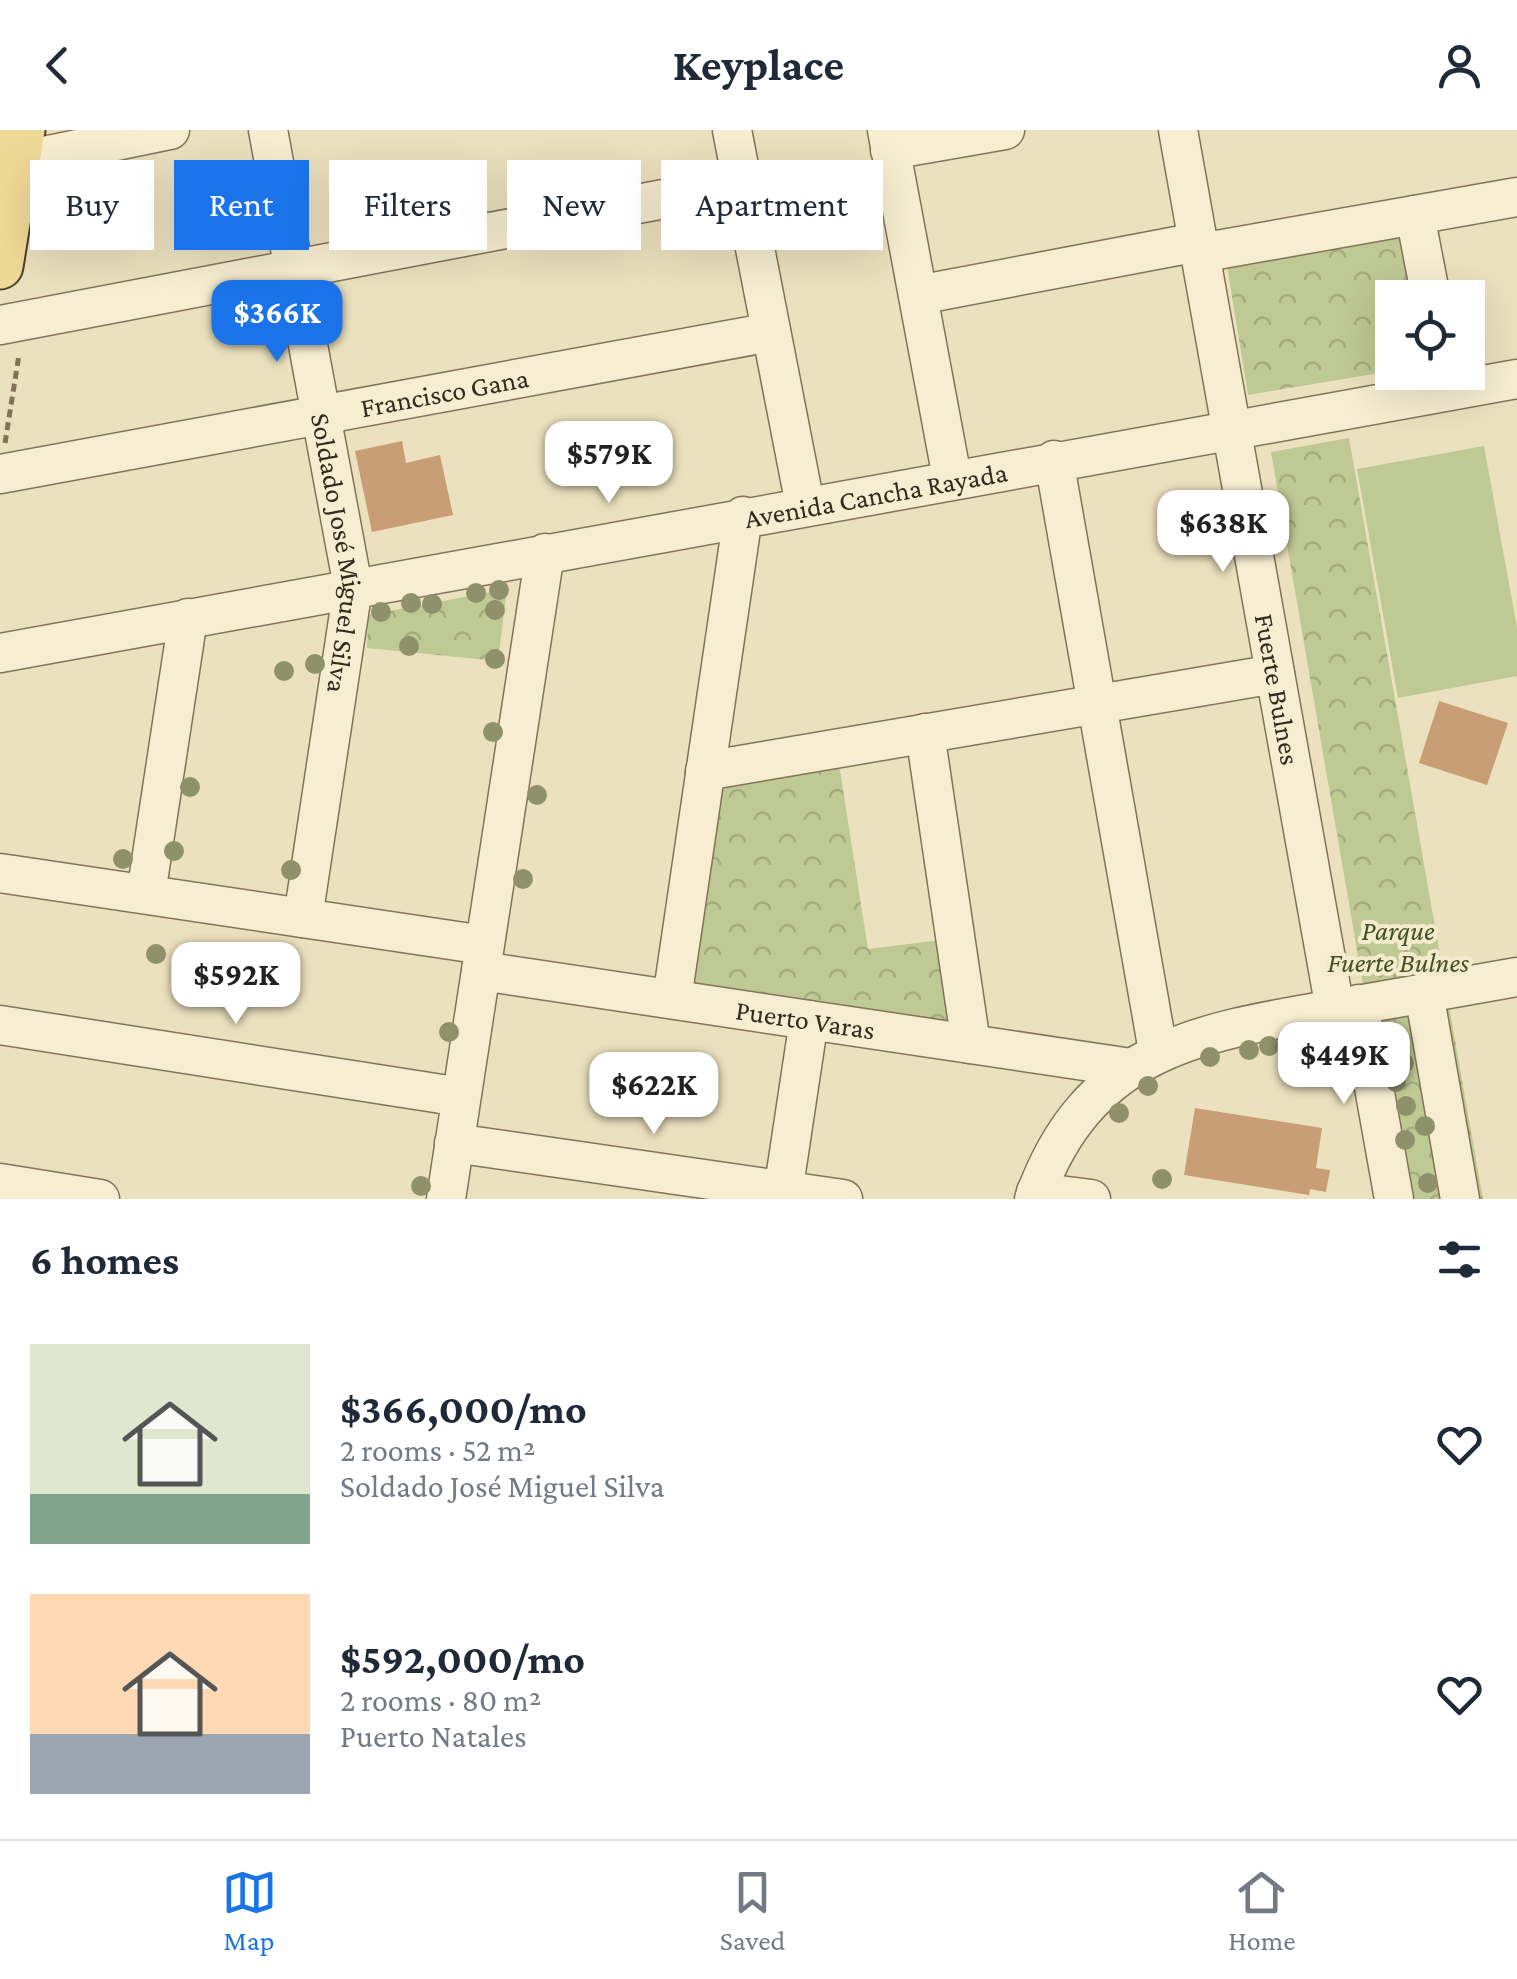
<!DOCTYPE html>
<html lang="en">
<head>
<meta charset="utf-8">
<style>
	body { margin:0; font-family:"Crimson Pro",serif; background:#f2f2f3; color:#1f2937; height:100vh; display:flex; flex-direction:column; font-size:38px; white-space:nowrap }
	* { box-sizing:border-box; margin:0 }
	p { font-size:32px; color:#747a83 }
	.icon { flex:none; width:55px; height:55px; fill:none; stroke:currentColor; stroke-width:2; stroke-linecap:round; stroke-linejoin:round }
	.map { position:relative; height:1069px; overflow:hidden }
	.side { display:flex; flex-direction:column; background:#fff; flex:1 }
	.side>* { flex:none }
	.top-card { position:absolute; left:30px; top:30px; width:1000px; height:90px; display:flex; gap:20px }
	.buttons { position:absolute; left:1375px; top:150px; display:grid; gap:20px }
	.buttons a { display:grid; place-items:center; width:110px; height:110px; border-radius:0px; background:#fff; box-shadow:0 10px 40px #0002; font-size:50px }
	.price { position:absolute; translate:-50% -85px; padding:0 22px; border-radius:20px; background:#fff; color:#222; font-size:32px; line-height:65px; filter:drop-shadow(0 2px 5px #0008) }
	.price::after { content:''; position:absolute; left:50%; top:60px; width:30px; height:22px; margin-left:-15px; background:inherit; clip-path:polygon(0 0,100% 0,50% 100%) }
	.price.active { background:#1a73e8; color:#fff }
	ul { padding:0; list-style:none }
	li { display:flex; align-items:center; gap:30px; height:250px; padding:0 30px }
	li span { display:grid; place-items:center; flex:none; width:280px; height:200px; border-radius:0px; color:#555 }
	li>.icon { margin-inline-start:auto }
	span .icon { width:120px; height:120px; fill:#fffc; stroke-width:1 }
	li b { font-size:42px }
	h2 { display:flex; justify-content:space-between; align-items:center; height:120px; padding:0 30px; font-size:42px }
	.pill { padding:0 35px; border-radius:0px; background:#fff; box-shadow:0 10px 40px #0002; font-size:35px; line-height:90px }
	.pill.active { background:#1a73e8; color:#fff }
	header { display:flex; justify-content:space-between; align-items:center; height:130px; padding:0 30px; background:#fff; font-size:45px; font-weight:700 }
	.menu { display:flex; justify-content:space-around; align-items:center; height:140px; border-top:2px solid #e0e1e3; background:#fff; font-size:28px; color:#747a83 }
	.menu a { display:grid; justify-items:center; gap:5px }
	.menu .active { color:#1a73e8 }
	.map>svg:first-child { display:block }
	.forest { fill:url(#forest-crowns) }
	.pitch { fill:#bfc993 }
	.building { fill:#c99d75 }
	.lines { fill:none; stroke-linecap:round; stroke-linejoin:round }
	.minor-casing { stroke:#837258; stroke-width:41 }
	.major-casing { stroke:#51402c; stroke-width:49 }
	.path { stroke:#837258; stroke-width:5; stroke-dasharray:8 5; stroke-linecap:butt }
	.minor { stroke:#f7eed1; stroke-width:38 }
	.major { stroke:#efd996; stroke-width:45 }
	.tree { fill:#8e9169 }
	.labels { text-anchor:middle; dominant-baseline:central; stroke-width:8; stroke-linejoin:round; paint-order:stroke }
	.street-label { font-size:28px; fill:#33291c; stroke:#f4ebce }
	.park-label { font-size:28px; font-style:italic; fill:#414f23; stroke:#f4ebce }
</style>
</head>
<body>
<header><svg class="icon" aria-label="back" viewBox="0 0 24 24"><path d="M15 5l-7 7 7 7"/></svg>Keyplace<svg class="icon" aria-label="person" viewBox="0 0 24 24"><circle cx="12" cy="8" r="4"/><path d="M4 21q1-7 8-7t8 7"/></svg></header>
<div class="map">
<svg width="1517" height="1069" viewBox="0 0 1517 1069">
	<defs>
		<pattern id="forest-crowns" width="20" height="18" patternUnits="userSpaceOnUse" patternTransform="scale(2.5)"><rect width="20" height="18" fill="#bfc993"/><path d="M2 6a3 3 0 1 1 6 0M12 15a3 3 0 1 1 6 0" fill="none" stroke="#a5ad7e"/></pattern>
	</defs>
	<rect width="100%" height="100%" fill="#ece1be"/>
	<g class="forest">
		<path d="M1403 101 1414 167 1392 168V241L1248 265 1226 130Z"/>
		<path d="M1349 308 1483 1069H1400L1271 322Z"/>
		<path d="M507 459 498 531 367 518 368 485Z"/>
		<path d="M839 634 868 819 941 810 956 895 683 858 712 666 728 656Z"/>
	</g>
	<path class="pitch" d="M1484 316 1517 498V546L1398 568 1357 339Z"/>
	<g class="building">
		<path d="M402 311 406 333 440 325 453 385 372 402 355 321Z"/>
		<path d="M1439 571 1508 593 1487 655 1419 633Z"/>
		<path d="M1195 978 1322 998 1316 1038 1330 1040 1326 1062 1310 1059 1309 1065 1184 1045Z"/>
	</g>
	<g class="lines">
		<g class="minor-casing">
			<g id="minor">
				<path id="s1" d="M268 0 353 457 303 788"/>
				<path d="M732 0 805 375"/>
				<path d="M887 0 952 348"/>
				<path id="s2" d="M1178 0 1335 879"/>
				<path d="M890 20 1005 0"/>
				<path d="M0 35 170 0"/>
				<path d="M1415 85 1431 168"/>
				<path d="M1200 123 1517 67"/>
				<path d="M918 165 1198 112"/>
				<path d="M0 195 743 54"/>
				<path d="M1054 330 1158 921"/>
				<path id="s3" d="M0 344 771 202"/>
				<path id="s4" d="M0 523 1517 249"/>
				<path d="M925 603 971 914"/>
				<path d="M705 641 1275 544"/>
				<path d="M0 743 484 815"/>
				<path d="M146 764 188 488"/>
				<path id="s5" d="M481 841 1131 938"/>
				<path d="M1424 863 1460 1069"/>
				<path d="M672 869 743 386"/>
				<path d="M1359 874 1394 1069"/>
				<path d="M0 895 461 967"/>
				<path d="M454 1013 843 1069"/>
				<path d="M0 1053 100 1069"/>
				<path d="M1036 1062 1091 1069"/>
				<path d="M446 1069 545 423"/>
				<path d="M782 1069 809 890"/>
				<path d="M1034 1069C1086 922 1193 903 1329 880 1392 869 1454 858 1517 847"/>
			</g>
		</g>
		<g class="major-casing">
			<path id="major" d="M0 136 22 0"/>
		</g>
		<path class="path" d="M5 313 19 225"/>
		<use href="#minor" class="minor"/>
		<use href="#major" class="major"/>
	</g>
	<g class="tree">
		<circle cx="499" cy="460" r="10"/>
		<circle cx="476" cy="463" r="10"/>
		<circle cx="411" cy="473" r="10"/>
		<circle cx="432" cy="474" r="10"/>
		<circle cx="495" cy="480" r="10"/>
		<circle cx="381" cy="482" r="10"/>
		<circle cx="409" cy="516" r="10"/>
		<circle cx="495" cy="529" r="10"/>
		<circle cx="315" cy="534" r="10"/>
		<circle cx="284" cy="541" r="10"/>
		<circle cx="493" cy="602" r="10"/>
		<circle cx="190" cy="657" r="10"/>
		<circle cx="537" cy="665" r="10"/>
		<circle cx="174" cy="721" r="10"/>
		<circle cx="123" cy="729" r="10"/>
		<circle cx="291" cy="740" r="10"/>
		<circle cx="523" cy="749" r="10"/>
		<circle cx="156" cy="824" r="10"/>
		<circle cx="449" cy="902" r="10"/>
		<circle cx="1296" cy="911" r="10"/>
		<circle cx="1269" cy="916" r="10"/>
		<circle cx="1249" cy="920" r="10"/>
		<circle cx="1210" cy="927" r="10"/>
		<circle cx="1404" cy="933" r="10"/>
		<circle cx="1396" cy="952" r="10"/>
		<circle cx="1148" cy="956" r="10"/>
		<circle cx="1406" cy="976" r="10"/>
		<circle cx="1119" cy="983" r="10"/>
		<circle cx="1425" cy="996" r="10"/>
		<circle cx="1405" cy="1010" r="10"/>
		<circle cx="1162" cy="1049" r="10"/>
		<circle cx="1428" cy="1053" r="10"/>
		<circle cx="421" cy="1056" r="10"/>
	</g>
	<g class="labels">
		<g class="street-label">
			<text stroke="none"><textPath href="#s3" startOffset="452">Francisco Gana</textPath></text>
			<text stroke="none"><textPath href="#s4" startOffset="890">Avenida Cancha Rayada</textPath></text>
			<text stroke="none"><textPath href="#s1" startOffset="430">Soldado José Miguel Silva</textPath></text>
			<text stroke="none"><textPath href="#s2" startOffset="568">Fuerte Bulnes</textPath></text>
			<text stroke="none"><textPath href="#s5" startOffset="328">Puerto Varas</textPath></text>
		</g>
		<g class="park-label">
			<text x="1398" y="800">Parque<tspan x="1398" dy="32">Fuerte Bulnes</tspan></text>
		</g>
	</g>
</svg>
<div class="buttons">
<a><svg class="icon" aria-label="locate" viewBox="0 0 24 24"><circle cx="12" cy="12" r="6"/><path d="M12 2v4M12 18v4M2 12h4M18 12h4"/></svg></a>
</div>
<b class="price active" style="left:277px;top:235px">$366K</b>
<b class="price" style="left:609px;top:376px">$579K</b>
<b class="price" style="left:1223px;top:445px">$638K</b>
<b class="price" style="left:236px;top:897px">$592K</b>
<b class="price" style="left:1344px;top:977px">$449K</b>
<b class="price" style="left:654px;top:1007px">$622K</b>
<div class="top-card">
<a class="pill">Buy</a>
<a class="pill active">Rent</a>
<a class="pill">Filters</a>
<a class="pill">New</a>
<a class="pill">Apartment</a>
</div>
</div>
<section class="side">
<h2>6 homes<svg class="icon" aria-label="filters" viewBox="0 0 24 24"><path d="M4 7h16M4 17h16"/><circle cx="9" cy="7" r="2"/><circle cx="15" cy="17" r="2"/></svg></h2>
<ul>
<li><span style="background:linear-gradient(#dfe7d0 75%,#7fa58c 0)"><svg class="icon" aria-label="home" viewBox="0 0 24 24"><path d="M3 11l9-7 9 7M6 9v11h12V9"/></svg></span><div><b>$366,000/mo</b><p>2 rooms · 52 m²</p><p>Soldado José Miguel Silva</p></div><svg class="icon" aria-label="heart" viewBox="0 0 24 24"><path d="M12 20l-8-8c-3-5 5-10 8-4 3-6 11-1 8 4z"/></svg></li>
<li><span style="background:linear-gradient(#ffd9b3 70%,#9aa5b1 0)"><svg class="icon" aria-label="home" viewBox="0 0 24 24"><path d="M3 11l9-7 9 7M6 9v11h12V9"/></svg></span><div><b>$592,000/mo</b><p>2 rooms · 80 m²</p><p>Puerto Natales</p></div><svg class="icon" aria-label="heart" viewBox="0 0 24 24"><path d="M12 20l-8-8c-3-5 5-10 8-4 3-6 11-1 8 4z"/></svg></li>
</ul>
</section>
<nav class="menu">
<a class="active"><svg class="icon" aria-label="map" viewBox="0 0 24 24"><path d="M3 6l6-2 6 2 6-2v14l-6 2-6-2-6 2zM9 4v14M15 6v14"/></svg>Map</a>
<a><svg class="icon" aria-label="saved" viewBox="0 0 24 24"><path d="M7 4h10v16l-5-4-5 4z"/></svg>Saved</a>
<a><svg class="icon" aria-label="home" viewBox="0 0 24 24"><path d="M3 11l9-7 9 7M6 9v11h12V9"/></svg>Home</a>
</nav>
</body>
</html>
